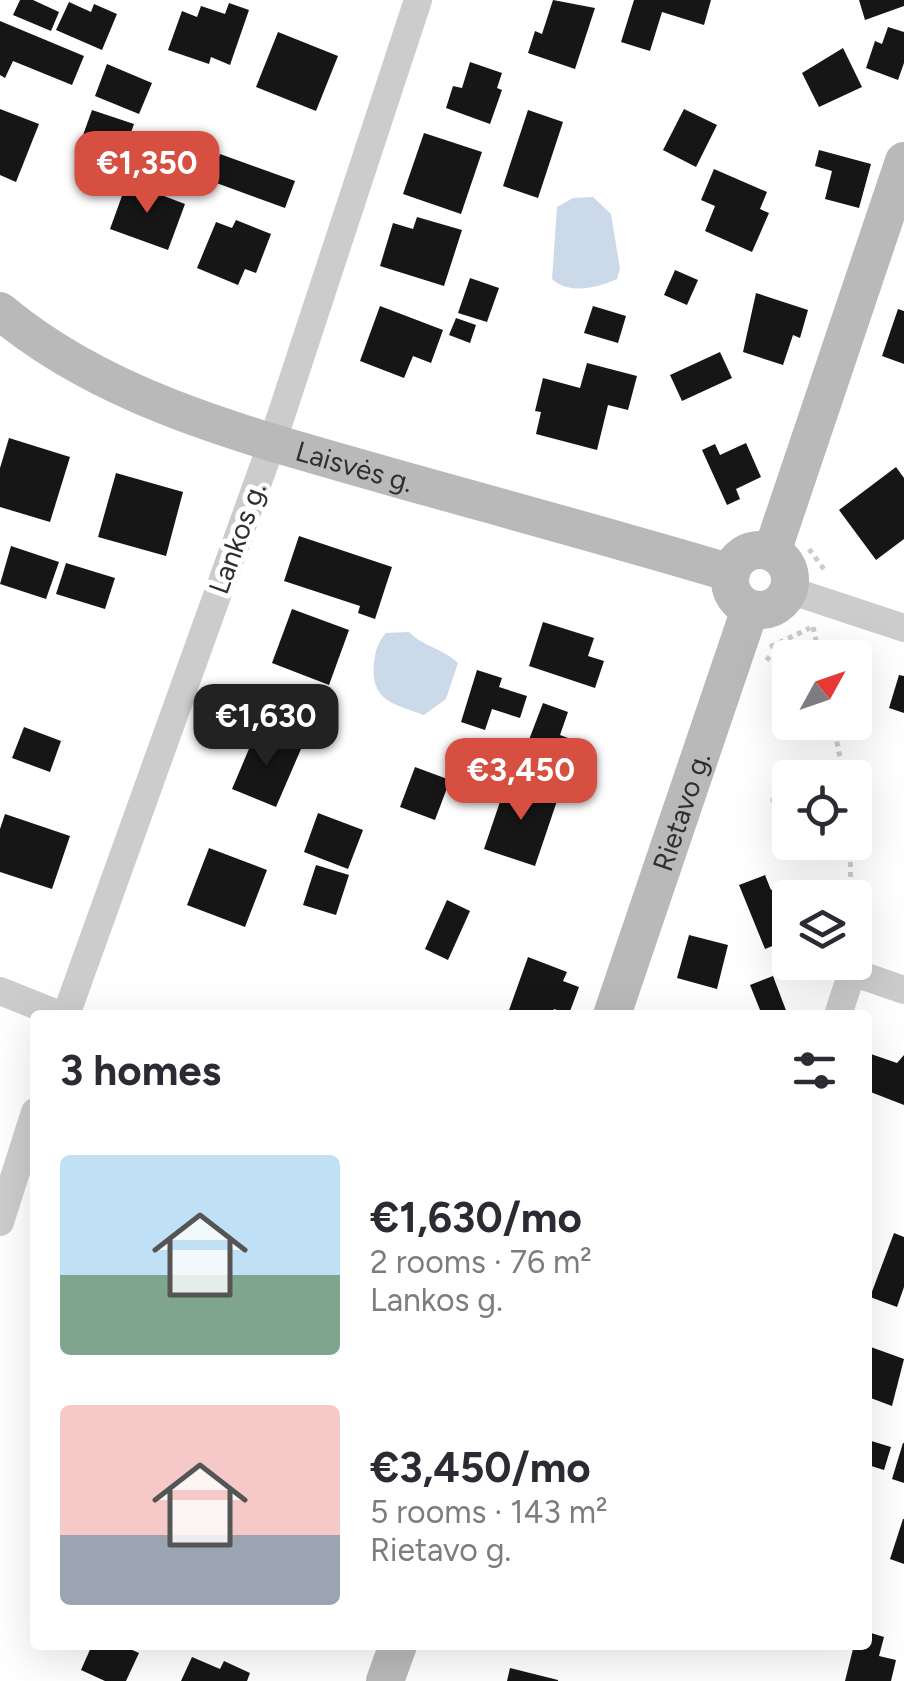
<!DOCTYPE html>
<html lang="en">
<head>
<meta charset="utf-8">
<style>
	body { margin:0; font-family:Figtree,sans-serif; background:#f2f2f3; color:#2b2b33; height:100vh; display:flex; flex-direction:column; font-size:38px; white-space:nowrap }
	* { box-sizing:border-box; margin:0 }
	p { font-size:32px; color:#7c7c81 }
	.icon { flex:none; width:55px; height:55px; fill:none; stroke:currentColor; stroke-width:2; stroke-linecap:round; stroke-linejoin:round }
	.map { position:relative; flex:1; overflow:hidden }
	.sheet { position:absolute; left:30px; top:1010px; width:842px; height:640px; display:flex; flex-direction:column; background:#fff; border-radius:10px; box-shadow:0 10px 40px #0002 }
	.sheet>* { flex:none }
	.needle { width:65px; rotate:50deg }
	.buttons { position:absolute; left:772px; top:640px; display:grid; gap:20px }
	.buttons a { display:grid; place-items:center; width:100px; height:100px; border-radius:10px; background:#fff; box-shadow:0 10px 40px #0002; font-size:50px }
	.price { position:absolute; translate:-50% -85px; padding:0 22px; border-radius:20px; background:#d64f40; color:#fff; font-size:32px; line-height:65px; filter:drop-shadow(0 2px 5px #0008) }
	.price::after { content:''; position:absolute; left:50%; top:60px; width:30px; height:22px; margin-left:-15px; background:inherit; clip-path:polygon(0 0,100% 0,50% 100%) }
	.price.on { background:#222; color:#fff }
	ul { padding:0; list-style:none }
	li { display:flex; align-items:center; gap:30px; height:250px; padding:0 30px }
	li span { display:grid; place-items:center; flex:none; width:280px; height:200px; border-radius:10px; color:#555 }
	li>.icon { margin-inline-start:auto }
	span .icon { width:120px; height:120px; fill:#fffc; stroke-width:1 }
	li b { font-size:42px }
	h2 { display:flex; justify-content:space-between; align-items:center; height:120px; padding:0 30px; font-size:42px }
	.map>svg:first-child { display:block }
	.water { fill:#ccd9e9 }
	.building { fill:#161616 }
	.lines { fill:none; stroke-linecap:round; stroke-linejoin:round }
	.path { stroke:#ccc; stroke-width:5; stroke-dasharray:5 5; stroke-linecap:butt }
	.street { stroke:#ccc; stroke-width:28 }
	.secondary { stroke:#b9b9b9; stroke-width:38 }
	.labels { text-anchor:middle; dominant-baseline:central; stroke-width:10; stroke-linejoin:round; paint-order:stroke }
	.street-label { font-size:28px; fill:#2f2f2f; stroke:#fff }
</style>
</head>
<body>
<div class="map">
<svg width="904" height="1681" viewBox="0 0 904 1681">
	<rect width="100%" height="100%" fill="#fff"/>
	<g class="water">
		<path d="M593 197 611 214 620 269 617 279C597 288 569 295 552 279L557 207 573 198Z"/>
		<path d="M409 632C424 647 442 648 458 663L446 699 424 715C394 704 370 701 374 663 376 650 377 643 386 633Z"/>
		<path d="M779 786H790V835L770 800Z"/>
	</g>
	<g class="building">
		<path d="M20 0H33L59 12 51 31 13 15Z"/>
		<path d="M553 0 595 8 575 69 528 53 535 31 542 34Z"/>
		<path d="M634 0H711L704 25 662 12 650 51 621 42Z"/>
		<path d="M859 0H904V6L865 20Z"/>
		<path d="M69 2 91 12 94 4 117 14 102 50 56 30Z"/>
		<path d="M229 3 249 10 230 65 211 57 209 64 168 50 182 11 197 17 201 6 225 14Z"/>
		<path d="M0 21 84 56 72 85 13 61 5 78 0 75Z"/>
		<path d="M888 27 904 32V63L898 80 866 68 875 41 882 44Z"/>
		<path d="M278 32 338 56 316 111 256 87Z"/>
		<path d="M843 48 862 87 819 107 802 73Z"/>
		<path d="M470 62 502 73 497 88 502 90 490 124 446 108 453 86 462 88Z"/>
		<path d="M107 64 152 83 139 114 95 96Z"/>
		<path d="M0 109 39 124 16 182 0 175Z"/>
		<path d="M684 109 717 125 696 167 663 150Z"/>
		<path d="M92 110 134 124 124 152 82 138Z"/>
		<path d="M528 110 563 122 538 198 503 186Z"/>
		<path d="M424 133 482 152 461 214 403 194Z"/>
		<path d="M819 150 871 164 859 208 825 199 832 171 815 166Z"/>
		<path d="M220 154 295 181 285 208 211 181Z"/>
		<path d="M714 169 767 192 760 209 769 213 752 252 705 231 715 206 701 200Z"/>
		<path d="M127 182 185 204 168 250 110 229Z"/>
		<path d="M417 217 462 230 444 286 380 266 393 223 413 229Z"/>
		<path d="M236 220 271 234 256 273 245 269 238 285 197 268 216 222 232 228Z"/>
		<path d="M675 270 698 280 687 305 664 295Z"/>
		<path d="M470 278 499 288 487 322 458 313Z"/>
		<path d="M756 293 808 310 800 338 793 335 783 365 743 352Z"/>
		<path d="M380 306 443 330 431 363 413 356 404 378 360 361Z"/>
		<path d="M593 306 626 316 618 343 584 333Z"/>
		<path d="M898 309 904 311V364L882 356Z"/>
		<path d="M456 318 476 325 470 343 449 335Z"/>
		<path d="M720 352 732 378 682 401 670 375Z"/>
		<path d="M587 363 637 376 628 410 608 405 597 450 536 434 541 412 535 411 543 378 580 388Z"/>
		<path d="M9 438 70 457 50 522 0 507V468Z"/>
		<path d="M746 443 761 477 736 489 740 499 727 505 702 450 715 444 720 455Z"/>
		<path d="M896 467 904 478V539L876 560 839 510Z"/>
		<path d="M116 473 183 492 166 556 98 537Z"/>
		<path d="M299 536 392 567 375 619 358 613 360 606 284 581Z"/>
		<path d="M11 546 59 562 46 599 0 584Z"/>
		<path d="M66 563 115 578 105 609 56 594Z"/>
		<path d="M292 609 349 630 329 685 272 663Z"/>
		<path d="M543 622 594 638 588 656 604 661 595 688 529 666Z"/>
		<path d="M477 670 502 678 499 687 527 696 520 718 492 709 485 730 461 722Z"/>
		<path d="M899 675 904 676V713L889 708Z"/>
		<path d="M543 703 568 712 560 735 576 741 564 772 547 766 544 775 519 766Z"/>
		<path d="M24 727 61 741 50 772 12 758Z"/>
		<path d="M257 730 301 749 276 807 232 789Z"/>
		<path d="M415 767 450 780 435 820 400 807Z"/>
		<path d="M507 781 558 798 535 866 484 849Z"/>
		<path d="M318 813 363 830 348 869 304 852Z"/>
		<path d="M5 814 70 836 52 889 0 872V829Z"/>
		<path d="M209 848 267 870 245 927 187 905Z"/>
		<path d="M316 865 349 875 336 915 303 905Z"/>
		<path d="M765 875 771 890 779 887 790 915V939L765 949 739 885Z"/>
		<path d="M447 900 470 911 448 960 425 949Z"/>
		<path d="M689 935 728 945 717 989 677 978Z"/>
		<path d="M528 957 567 972 563 981 579 987 569 1014 554 1009 551 1015 508 1013Z"/>
		<path d="M773 976 787 1013 762 1015 750 985Z"/>
		<path d="M868 1053 897 1063 904 1055V1105L868 1091Z"/>
		<path d="M894 1233 904 1237V1287L897 1307 870 1297Z"/>
		<path d="M868 1346 904 1359 892 1406 868 1397Z"/>
		<path d="M868 1440 891 1447 884 1470 868 1465Z"/>
		<path d="M903 1443H904V1483L892 1479Z"/>
		<path d="M903 1519H904V1564L890 1559Z"/>
		<path d="M868 1632 884 1637 879 1656 896 1660 891 1681H845L854 1645H868Z"/>
		<path d="M92 1645H121L139 1653 126 1681H105L81 1670Z"/>
		<path d="M192 1657 220 1669 224 1661 250 1673 247 1681H181Z"/>
		<path d="M510 1668 558 1680V1681H507Z"/>
	</g>
	<g class="lines">
		<g class="path">
			<path d="M809 549 826 572"/>
			<path d="M813 627 820 658"/>
			<path d="M770 647 810 628"/>
			<path d="M766 657 790 675"/>
			<path d="M833 722 844 778"/>
			<path d="M850 842 851 898"/>
		</g>
		<g class="street">
			<path d="M789 590 904 628"/>
			<path d="M0 991 60 1015"/>
			<path d="M66 1015 272 443 418 0"/>
			<path d="M838 1015 852 972 904 990"/>
			<path d="M0 1222 35 1112"/>
		</g>
		<g class="secondary">
			<path id="s1" d="M0 311C108 402 256 438 388 476 502 508 617 539 731 573"/>
			<circle cx="760" cy="580" r="30"/>
			<path d="M772 552 904 161"/>
			<path id="s2" d="M612 1015 750 609"/>
			<path d="M385 1681 398 1645"/>
		</g>
	</g>
	<g class="labels">
		<g class="street-label">
			<text stroke="none"><textPath href="#s1" startOffset="390">Laisvės g.</textPath></text>
			<text transform="translate(237 538) rotate(-70)">Lankos g.</text>
			<text stroke="none"><textPath href="#s2" startOffset="215">Rietavo g.</textPath></text>
		</g>
	</g>
</svg>
<div class="buttons">
<a><svg class="needle" viewBox="-14 -14 28 28"><path d="M0-13l5 13h-10z" fill="#e53935"/><path d="M0 13l5-13h-10z" fill="#7c7c81"/></svg></a>
<a><svg class="icon" aria-label="locate" viewBox="0 0 24 24"><circle cx="12" cy="12" r="6"/><path d="M12 2v4M12 18v4M2 12h4M18 12h4"/></svg></a>
<a><svg class="icon" aria-label="layers" viewBox="0 0 24 24"><path d="M12 4l9 5-9 5-9-5zM3 14l9 5 9-5"/></svg></a>
</div>
<b class="price" style="left:147px;top:216px">€1,350</b>
<b class="price on" style="left:266px;top:769px">€1,630</b>
<b class="price" style="left:521px;top:823px">€3,450</b>
<section class="sheet">
<h2>3 homes<svg class="icon" aria-label="filters" viewBox="0 0 24 24"><path d="M4 7h16M4 17h16"/><circle cx="9" cy="7" r="2"/><circle cx="15" cy="17" r="2"/></svg></h2>
<ul>
<li><span style="background:linear-gradient(#bfe0f5 60%,#7fa58c 0)"><svg class="icon" aria-label="home" viewBox="0 0 24 24"><path d="M3 11l9-7 9 7M6 9v11h12V9"/></svg></span><div><b>€1,630/mo</b><p>2 rooms · 76 m²</p><p>Lankos g.</p></div></li>
<li><span style="background:linear-gradient(#f6c9c9 65%,#9aa5b1 0)"><svg class="icon" aria-label="home" viewBox="0 0 24 24"><path d="M3 11l9-7 9 7M6 9v11h12V9"/></svg></span><div><b>€3,450/mo</b><p>5 rooms · 143 m²</p><p>Rietavo g.</p></div></li>
</ul>
</section>
</div>
</body>
</html>
